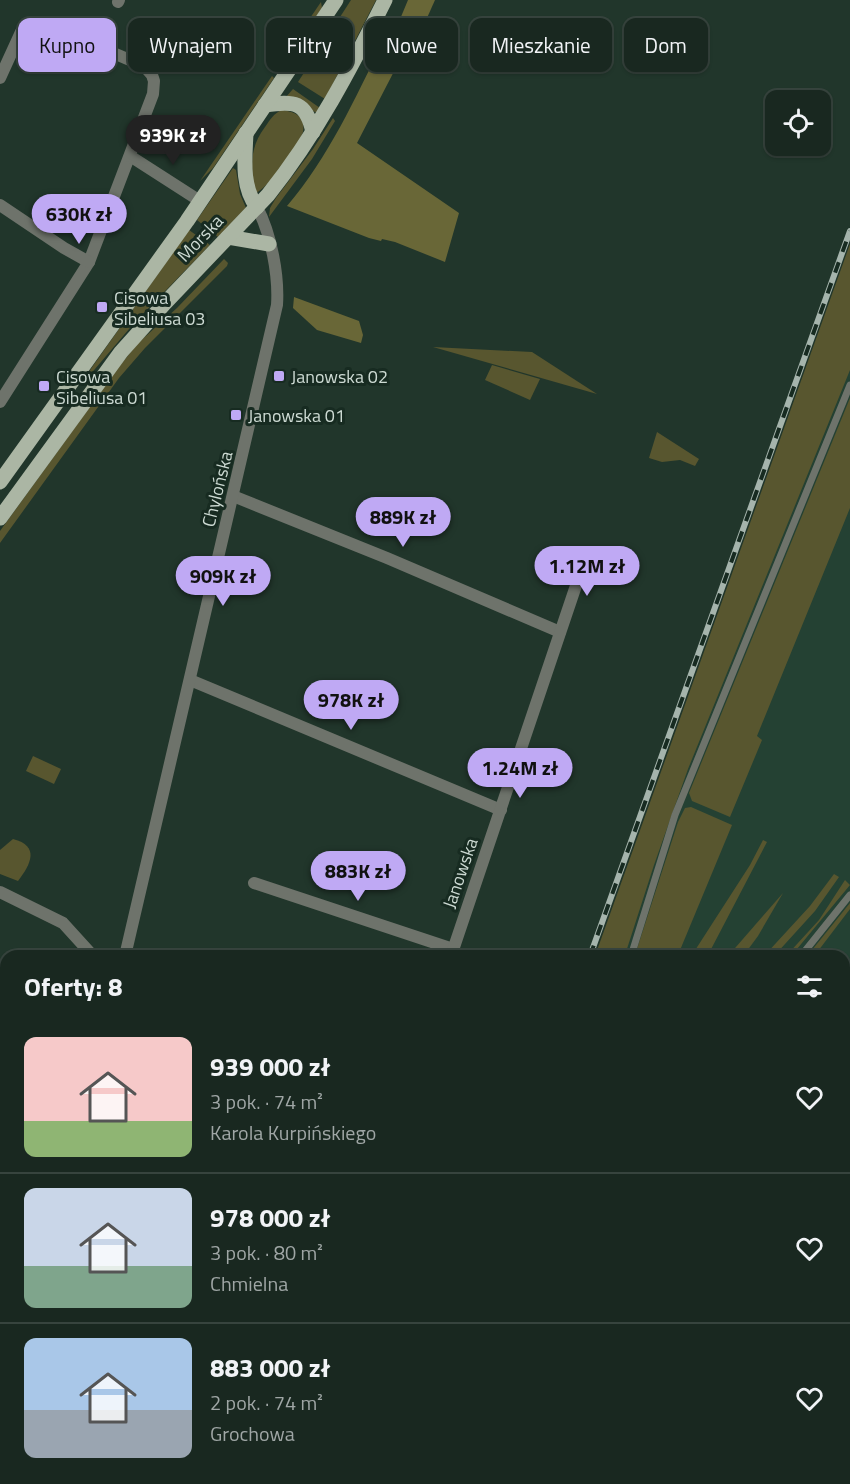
<!DOCTYPE html>
<html lang="pl">
<head>
<meta charset="utf-8">
<style>
	body { margin:0; font-family:"Titillium Web",sans-serif; background:#223029; color:#f1f3f6; height:100vh; display:flex; flex-direction:column; font-size:22px; white-space:nowrap }
	* { box-sizing:border-box; margin:0 }
	p { font-size:20px; color:#9fa6a5 }
	.icon { flex:none; width:33px; height:33px; fill:none; stroke:currentColor; stroke-width:2; stroke-linecap:round; stroke-linejoin:round }
	.map { position:relative; flex:1; overflow:hidden }
	.side { position:absolute; left:0px; top:950px; width:850px; height:536px; display:flex; flex-direction:column; background:#192820; border-radius:18px 18px 0 0; box-shadow:0 2px 4px #0004,0 0 0 2px #37443e }
	.side>* { flex:none }
	.banner { position:absolute; left:18px; top:18px; width:814px; height:54px; display:flex; gap:12px }
	.buttons { position:absolute; left:765px; top:90px; display:grid; gap:12px }
	.buttons a { display:grid; place-items:center; width:66px; height:66px; border-radius:12px; background:#192820; box-shadow:0 2px 4px #0004,0 0 0 2px #37443e; font-size:30px }
	.price { position:absolute; translate:-50% -51px; padding:0 14px; border-radius:21px; background:#bfa9f4; color:#111; font-size:20px; line-height:39px; filter:drop-shadow(0 2px 3px #0008) }
	.price::after { content:''; position:absolute; left:50%; top:36px; width:18px; height:14px; margin-left:-9px; background:inherit; clip-path:polygon(0 0,100% 0,50% 100%) }
	.price.active { background:#222; color:#fff }
	ul { padding:0; list-style:none }
	li { display:flex; align-items:center; gap:18px; height:150px; padding:0 24px }
	li+li { border-top:2px solid #37443e }
	li span { display:grid; place-items:center; flex:none; width:168px; height:120px; border-radius:12px; color:#555 }
	li>.icon { margin-inline-start:auto }
	span .icon { width:72px; height:72px; fill:#fffc; stroke-width:1 }
	li b { font-size:26px }
	h2 { display:flex; justify-content:space-between; align-items:center; height:72px; padding:0 24px; font-size:26px }
	.pill { padding:0 21px; border-radius:12px; background:#192820; box-shadow:0 2px 4px #0004,0 0 0 2px #37443e; font-size:21px; line-height:54px }
	.pill.active { background:#bfa9f4; color:#111 }
	.map>svg:first-child { display:block }
	.built { fill:#244133 }
	.green { fill:#58562f }
	.forest { fill:#696737 }
	.lines { fill:none; stroke-linecap:round; stroke-linejoin:round }
	.service { stroke:#6e736b; stroke-width:7 }
	.minor { stroke:#6e736b; stroke-width:12 }
	.tertiary { stroke:#6e736b; stroke-width:12 }
	.primary { stroke:#abb6a4; stroke-width:15 }
	.rail-casing { stroke:#a5b4ac; stroke-width:6 }
	.rail { stroke:#172b21; stroke-width:4; stroke-dasharray:11; stroke-linecap:butt }
	.poi-dot { fill:#bfa9f4; stroke:#172b21; stroke-width:2 }
	.labels { text-anchor:middle; dominant-baseline:central; stroke-width:6; stroke-linejoin:round; paint-order:stroke }
	.street-label { font-size:18px; fill:#cddad3; stroke:#172b21 }
	.poi-label { font-size:18px; fill:#cddad3; stroke:#172b21; text-anchor:start }
</style>
</head>
<body>
<div class="map">
<svg width="850" height="1484" viewBox="0 0 850 1484">
	<rect width="100%" height="100%" fill="#21362b"/>
	<g class="built">
		<path d="M850 275V1018L845 1022 844 956H606Z"/>
		<path d="M850 1273V1313L845 1309 844 1281Z"/>
		<path d="M845 1343 850 1346V1484H801L787 1479H844Z"/>
		<path d="M0 1358 6 1361V1409L0 1421Z"/>
		<path d="M588 1479H631L640 1484H584Z"/>
		<path d="M699 1479H749L758 1484H696Z"/>
	</g>
	<g class="green">
		<path d="M351 0H376L325 99 298 82Z"/>
		<path d="M321 2 322 8 282 67 280 62Z"/>
		<path d="M272 76 274 78 213 168 200 181Z"/>
		<path d="M293 89 320 108 317 113 286 97Z"/>
		<path d="M282 110C295 112 306 116 303 132 298 147 268 189 254 194 252 167 248 150 265 127 270 120 274 113 282 110Z"/>
		<path d="M333 118 335 121 312 159 269 217 270 208 276 198 313 149Z"/>
		<path d="M233 168 236 170 240 194 246 208 218 237 197 220Z"/>
		<path d="M189 230 210 245 135 322 89 376 83 380Z"/>
		<path d="M850 244V370L688 769 654 865 625 955 595 956Z"/>
		<path d="M224 259 228 263 227 266 145 348 119 378 0 543V531L115 372 137 344 177 308Z"/>
		<path d="M433 347 532 352 597 394Z"/>
		<path d="M492 365 540 379 530 400 485 380Z"/>
		<path d="M850 398V508L757 736 762 740 730 817 692 801 689 793Z"/>
		<path d="M657 432 699 459 695 466 680 460 662 462 649 458Z"/>
		<path d="M33 756 61 769 54 784 26 771Z"/>
		<path d="M691 807 732 825 678 955H635L678 822 685 808Z"/>
		<path d="M13 839C40 846 31 864 18 881L0 874V850Z"/>
		<path d="M763 840 767 842 708 955H692L750 865Z"/>
		<path d="M834 874 839 877 815 911 775 955H765L810 906Z"/>
		<path d="M845 880 850 885 792 955H787L819 920Z"/>
		<path d="M783 893 758 936 744 955H729Z"/>
		<path d="M850 903V909L815 955H808Z"/>
		<path d="M850 964V1002L845 1006V969Z"/>
		<path d="M850 1038V1128L845 1134V1042Z"/>
		<path d="M6 1102V1128L0 1143V1119Z"/>
		<path d="M6 1413V1475L0 1472V1422Z"/>
		<path d="M16 1479H74V1480L72 1484H27Z"/>
		<path d="M449 1479H541L537 1484H447Z"/>
	</g>
	<g class="forest">
		<path d="M408 0H435L419 36 413 42 398 41 393 36Z"/>
		<path d="M383 42 403 54 357 143 459 213 445 262 395 242 382 239 381 241 369 238 287 206C329 157 355 98 383 42Z"/>
		<path d="M294 297 359 321 363 335 361 343 317 330 293 308Z"/>
	</g>
	<g class="lines">
		<g class="service">
			<path d="M631 956 675 815 850 385"/>
			<path d="M801 956 850 895"/>
			<path d="M844 1012 850 1008"/>
			<path d="M291 1479 299 1484"/>
		</g>
		<g class="minor">
			<path d="M118 2 119 0"/>
			<path d="M0 78 21 32 27 26 40 22 144 66 152 75 154 81 153 94 89 262 0 402"/>
			<path d="M130 156 200 201"/>
			<path d="M0 205 64 248 89 262"/>
			<path d="M233 496 387 558 560 632"/>
			<path d="M190 680 501 810"/>
			<path d="M254 883 453 949"/>
			<path d="M0 892 63 923 93 956"/>
			<path d="M125 956 277 305C279 275 271 234 257 207"/>
			<path d="M451 956 587 553"/>
			<path d="M0 1089 6 1092"/>
			<path d="M0 1288 6 1286"/>
			<path d="M263 1484 266 1479"/>
			<path d="M562 1484 566 1479"/>
		</g>
		<g class="tertiary">
			<path d="M0 1302 6 1306"/>
			<path d="M0 1324 6 1331"/>
			<path d="M94 1479 95 1484"/>
		</g>
		<g class="primary">
			<path d="M265 105C294 101 306 101 313 132"/>
			<path d="M246 133C245 157 241 186 257 207"/>
			<path d="M228 237 269 244"/>
			<path d="M0 482 187 221 336 0"/>
			<path d="M0 518 121 352 165 303 268 195C316 135 351 68 385 0"/>
		</g>
		<g class="rail-casing">
			<g id="rail">
				<path d="M590 956 850 231"/>
				<path d="M844 1033 850 1029"/>
				<path d="M844 1143 850 1137"/>
				<path d="M401 1484 403 1479"/>
				<path d="M435 1484 437 1479"/>
				<path d="M549 1484 553 1479"/>
			</g>
		</g>
		<use href="#rail" class="rail"/>
	</g>
	<g class="poi-dot">
		<rect x="96" y="301" width="12" height="12" rx="3"/>
		<rect x="273" y="370" width="12" height="12" rx="3"/>
		<rect x="38" y="380" width="12" height="12" rx="3"/>
		<rect x="230" y="409" width="12" height="12" rx="3"/>
	</g>
	<g class="labels">
		<g class="street-label">
			<text transform="translate(200 238) rotate(-46)">Morska</text>
			<text transform="translate(217 489) rotate(-76)">Chylońska</text>
			<text transform="translate(460 873) rotate(-71)">Janowska</text>
		</g>
		<g class="poi-label">
			<text x="114" y="297">Cisowa<tspan x="114" dy="21">Sibeliusa 03</tspan></text>
			<text x="56" y="376">Cisowa<tspan x="56" dy="21">Sibeliusa 01</tspan></text>
			<text x="291" y="376">Janowska 02</text>
			<text x="248" y="415">Janowska 01</text>
		</g>
	</g>
</svg>
<div class="buttons">
<a><svg class="icon" aria-label="locate" viewBox="0 0 24 24"><circle cx="12" cy="12" r="6"/><path d="M12 2v4M12 18v4M2 12h4M18 12h4"/></svg></a>
</div>
<b class="price active" style="left:173px;top:166px">939K zł</b>
<b class="price" style="left:79px;top:245px">630K zł</b>
<b class="price" style="left:403px;top:548px">889K zł</b>
<b class="price" style="left:587px;top:597px">1.12M zł</b>
<b class="price" style="left:223px;top:607px">909K zł</b>
<b class="price" style="left:351px;top:731px">978K zł</b>
<b class="price" style="left:520px;top:799px">1.24M zł</b>
<b class="price" style="left:358px;top:902px">883K zł</b>
<div class="banner">
<a class="pill active">Kupno</a>
<a class="pill">Wynajem</a>
<a class="pill">Filtry</a>
<a class="pill">Nowe</a>
<a class="pill">Mieszkanie</a>
<a class="pill">Dom</a>
</div>
<section class="side">
<h2>Oferty: 8<svg class="icon" aria-label="filters" viewBox="0 0 24 24"><path d="M4 7h16M4 17h16"/><circle cx="9" cy="7" r="2"/><circle cx="15" cy="17" r="2"/></svg></h2>
<ul>
<li><span style="background:linear-gradient(#f6c9c9 70%,#8fb573 0)"><svg class="icon" aria-label="home" viewBox="0 0 24 24"><path d="M3 11l9-7 9 7M6 9v11h12V9"/></svg></span><div><b>939 000 zł</b><p>3 pok. · 74 m²</p><p>Karola Kurpińskiego</p></div><svg class="icon" aria-label="heart" viewBox="0 0 24 24"><path d="M12 20l-8-8c-3-5 5-10 8-4 3-6 11-1 8 4z"/></svg></li>
<li><span style="background:linear-gradient(#c9d6e8 65%,#7fa58c 0)"><svg class="icon" aria-label="home" viewBox="0 0 24 24"><path d="M3 11l9-7 9 7M6 9v11h12V9"/></svg></span><div><b>978 000 zł</b><p>3 pok. · 80 m²</p><p>Chmielna</p></div><svg class="icon" aria-label="heart" viewBox="0 0 24 24"><path d="M12 20l-8-8c-3-5 5-10 8-4 3-6 11-1 8 4z"/></svg></li>
<li><span style="background:linear-gradient(#a9c7e8 60%,#9aa5b1 0)"><svg class="icon" aria-label="home" viewBox="0 0 24 24"><path d="M3 11l9-7 9 7M6 9v11h12V9"/></svg></span><div><b>883 000 zł</b><p>2 pok. · 74 m²</p><p>Grochowa</p></div><svg class="icon" aria-label="heart" viewBox="0 0 24 24"><path d="M12 20l-8-8c-3-5 5-10 8-4 3-6 11-1 8 4z"/></svg></li>
</ul>
</section>
</div>
</body>
</html>
